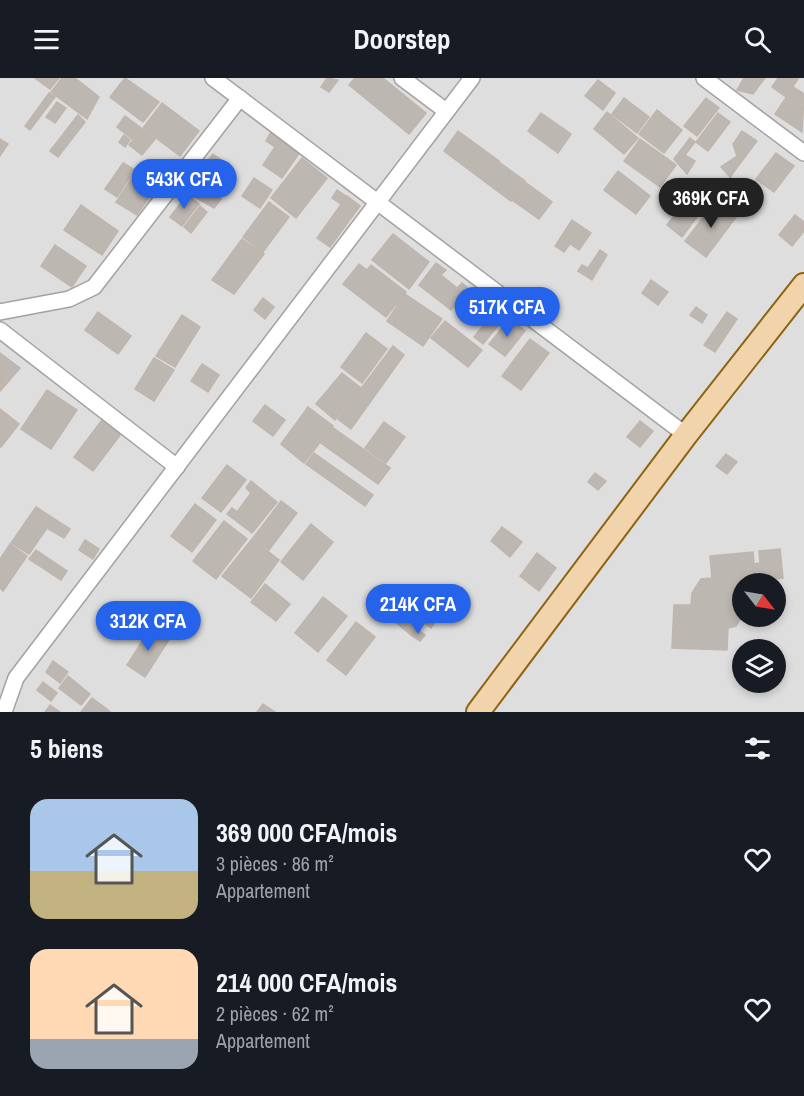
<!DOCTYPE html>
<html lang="fr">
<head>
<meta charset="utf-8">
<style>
	body { margin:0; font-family:"Archivo Narrow",sans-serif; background:#242831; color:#f1f3f6; height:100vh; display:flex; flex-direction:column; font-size:22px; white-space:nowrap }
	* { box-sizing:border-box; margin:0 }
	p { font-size:20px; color:#9ea1a6 }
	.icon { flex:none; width:33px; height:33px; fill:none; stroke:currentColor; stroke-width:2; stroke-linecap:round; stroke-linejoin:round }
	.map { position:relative; height:634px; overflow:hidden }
	.sheet { display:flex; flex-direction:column; background:#171b24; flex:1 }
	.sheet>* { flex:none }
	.needle { width:39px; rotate:121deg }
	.buttons { position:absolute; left:732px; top:495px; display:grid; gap:12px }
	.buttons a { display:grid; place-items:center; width:54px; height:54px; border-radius:50%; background:#171b24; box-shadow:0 3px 9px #0003; font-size:30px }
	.price { position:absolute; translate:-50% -51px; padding:0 14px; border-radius:21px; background:#2563eb; color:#fff; font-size:20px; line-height:39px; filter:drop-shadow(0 2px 3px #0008) }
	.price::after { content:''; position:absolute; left:50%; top:36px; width:18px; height:14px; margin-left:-9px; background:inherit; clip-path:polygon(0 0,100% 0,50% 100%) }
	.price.selected { background:#222; color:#fff }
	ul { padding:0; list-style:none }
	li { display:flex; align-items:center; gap:18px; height:150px; padding:0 30px }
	li span { display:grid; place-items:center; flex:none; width:168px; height:120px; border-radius:18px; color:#555 }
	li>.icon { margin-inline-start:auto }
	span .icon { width:72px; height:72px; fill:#fffc; stroke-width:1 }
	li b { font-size:26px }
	h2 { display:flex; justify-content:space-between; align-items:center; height:72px; padding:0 30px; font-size:26px }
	header { display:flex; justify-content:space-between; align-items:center; height:78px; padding:0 30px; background:#171b24; font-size:27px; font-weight:700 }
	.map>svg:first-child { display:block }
	.residential { fill:#dfdede; fill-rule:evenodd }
	.building { fill:#bdb7b2; stroke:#c0b5ad; stroke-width:1.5 }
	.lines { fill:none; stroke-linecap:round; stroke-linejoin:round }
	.minor-casing { stroke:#a2a2a2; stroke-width:18 }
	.primary-casing { stroke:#8d6411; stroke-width:26 }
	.minor { stroke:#fff; stroke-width:15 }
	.primary { stroke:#f2d4ac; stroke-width:22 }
</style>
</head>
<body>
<header><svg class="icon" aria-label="menu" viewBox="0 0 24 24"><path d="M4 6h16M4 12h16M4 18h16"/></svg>Doorstep<svg class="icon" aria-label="search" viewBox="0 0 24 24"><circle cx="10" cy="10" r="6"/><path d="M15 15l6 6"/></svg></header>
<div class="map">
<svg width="804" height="634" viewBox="0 0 804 634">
	<rect width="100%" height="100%" fill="#f0eee9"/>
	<path class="residential" d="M0 0H804V634H0ZM742 506H776V538H742ZM742 572H776V604H742Z"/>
	<g class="building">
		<path d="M35 0H59L50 11Z"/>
		<path d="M62 0H75L99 19 87 41 51 14Z"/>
		<path d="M125 0 159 24 143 44 110 19Z"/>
		<path d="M327 0 338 2 329 14 321 9Z"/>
		<path d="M355 0H383L426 35 409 56 349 7Z"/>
		<path d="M744 0H765L753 16 737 12Z"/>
		<path d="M778 0 798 1 786 19 772 9Z"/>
		<path d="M598 2 615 15 603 32 585 18Z"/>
		<path d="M793 9 804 16 802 54 775 36Z"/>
		<path d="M49 15 55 19 30 52 25 48Z"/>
		<path d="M624 20 649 39 637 55 612 36Z"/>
		<path d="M706 20 719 30 697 58 684 48Z"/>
		<path d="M57 24 66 30 55 45 46 39Z"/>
		<path d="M162 25 199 53 180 78 143 50Z"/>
		<path d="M657 32 682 52 664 75 639 56Z"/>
		<path d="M607 34 638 60 624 76 594 51Z"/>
		<path d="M541 35 571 56 558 75 528 53Z"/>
		<path d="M718 35 730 44 708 73 696 64Z"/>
		<path d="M78 37 85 44 58 79 50 73Z"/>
		<path d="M125 38 141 50 132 61 117 49Z"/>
		<path d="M142 51 155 61 142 77 129 67Z"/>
		<path d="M458 53 499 83 484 103 444 73Z"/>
		<path d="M742 53 757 63 730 99 721 89 737 78 733 66Z"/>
		<path d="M271 54 300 74 282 100 263 87 275 69 266 63Z"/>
		<path d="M124 57 130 62 125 69 119 64Z"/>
		<path d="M690 60 695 64 685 77 695 83 687 96 674 81Z"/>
		<path d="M0 61 8 66 0 78Z"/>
		<path d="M640 61 676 87 660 109 624 83Z"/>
		<path d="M776 75 794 88 774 114 756 101Z"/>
		<path d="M213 76 232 90 218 107 199 93Z"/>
		<path d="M302 80 327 100 296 140 271 120Z"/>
		<path d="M499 84 525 103 511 123 484 103Z"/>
		<path d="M123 85 135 92 117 119 105 111Z"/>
		<path d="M144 89 156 97 152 103 140 95Z"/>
		<path d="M618 93 650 118 636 136 604 112Z"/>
		<path d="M136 94 157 108 137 137 116 124Z"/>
		<path d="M192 99 199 104 194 111 187 106Z"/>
		<path d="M254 100 272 112 260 130 242 118Z"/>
		<path d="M731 100 749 111 738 128 720 116Z"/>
		<path d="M525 104 552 124 539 141 512 122Z"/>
		<path d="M201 108 221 121 214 130 195 119Z"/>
		<path d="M337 112 346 118 341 126 332 120Z"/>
		<path d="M187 117 199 126 182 148 170 139Z"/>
		<path d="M347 118 360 128 330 169 317 160Z"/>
		<path d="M716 123 737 138 706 179 685 163Z"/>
		<path d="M269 124 289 139 263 174 243 159Z"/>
		<path d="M81 127 118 153 102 177 64 152Z"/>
		<path d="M200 128 207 134 191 155 184 149Z"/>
		<path d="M682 128 697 139 682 159 667 147Z"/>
		<path d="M795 137 804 144V153L792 168 779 157Z"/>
		<path d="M572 142 591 155 579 172 570 166 564 174 555 168Z"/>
		<path d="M393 156 429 184 409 211 372 182Z"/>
		<path d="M242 161 264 176 234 216 212 202Z"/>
		<path d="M55 167 86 188 72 209 41 188Z"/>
		<path d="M600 172 607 177 592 202 578 193 582 187 588 190Z"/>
		<path d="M436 185 446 192 441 197 457 210 462 205 468 210 451 232 419 207Z"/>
		<path d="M359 186 367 192 371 187 406 214 386 239 343 206Z"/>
		<path d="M651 202 668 214 658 227 642 215Z"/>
		<path d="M468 212 488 226 476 244 455 230Z"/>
		<path d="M405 216 442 241 423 268 387 243Z"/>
		<path d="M263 220 274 229 265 241 254 232Z"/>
		<path d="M492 228 505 239 483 266 474 259 488 242 483 238Z"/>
		<path d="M696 229 707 237 702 245 690 237Z"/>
		<path d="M98 234 131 258 118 276 85 252Z"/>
		<path d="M727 234 737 241 715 274 704 267Z"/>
		<path d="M182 237 200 249 175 289 156 278Z"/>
		<path d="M509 241 525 253 505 278 489 266Z"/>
		<path d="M445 243 482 272 468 289 431 260Z"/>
		<path d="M366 255 387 271 362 305 341 289Z"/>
		<path d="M530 261 549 275 521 312 502 298Z"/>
		<path d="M393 268 404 277 351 351 338 341Z"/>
		<path d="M0 275 20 290 0 313Z"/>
		<path d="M154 280 174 292 154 323 135 311Z"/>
		<path d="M202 286 219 297 208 314 191 303Z"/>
		<path d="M342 295 361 310 335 342 316 326Z"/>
		<path d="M47 312 77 332 51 371 21 351Z"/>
		<path d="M265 327 285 342 273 358 253 343Z"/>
		<path d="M308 329 333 348 304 385 281 366Z"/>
		<path d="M0 331 19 346 1 369H0Z"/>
		<path d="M102 342 121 356 93 393 74 379Z"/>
		<path d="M640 343 653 353 640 369 627 359Z"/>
		<path d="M384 344 405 359 386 385 365 370Z"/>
		<path d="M332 349 390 390 378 406 321 365Z"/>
		<path d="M314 375 373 417 365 428 306 386Z"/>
		<path d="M726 376 737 384 727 396 716 388Z"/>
		<path d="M227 387 246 402 221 434 202 420Z"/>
		<path d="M595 395 606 403 598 412 588 404Z"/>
		<path d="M251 403 277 424 252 455 227 436 232 430 237 434 251 415 246 410Z"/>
		<path d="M281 423 297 435 269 472 253 460Z"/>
		<path d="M195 426 216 442 192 474 171 458Z"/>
		<path d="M36 429 70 451 64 460 47 450 29 476 11 465Z"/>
		<path d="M224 443 247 461 216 501 193 483Z"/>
		<path d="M311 446 333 464 303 502 281 484Z"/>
		<path d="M502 449 522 464 510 479 491 463Z"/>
		<path d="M252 461 279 482 251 520 222 498Z"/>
		<path d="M85 462 99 471 93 481 79 472Z"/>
		<path d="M10 466 27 478 3 513 0 510V481Z"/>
		<path d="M780 471 783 500 761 503 760 494H755L754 486 760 485 759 473Z"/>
		<path d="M36 472 67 493 61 502 29 481Z"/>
		<path d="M753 474 756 506H742V538L736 548 728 550 727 572 672 570 674 527H691L692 515 701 501 712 500 710 478Z"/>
		<path d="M537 475 556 490 539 513 520 498Z"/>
		<path d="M265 506 290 526 276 543 251 524Z"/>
		<path d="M323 519 347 538 318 574 295 555Z"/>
		<path d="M409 523 426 536 411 557 394 543Z"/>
		<path d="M426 536 436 543 431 550 422 543Z"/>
		<path d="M356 544 375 559 346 597 327 582Z"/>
		<path d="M152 548 170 560 145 599 127 587Z"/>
		<path d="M416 550 425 557 420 563 411 557Z"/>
		<path d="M53 583 68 594 60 605 46 594Z"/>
		<path d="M68 598 90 616 81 627 59 610Z"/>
		<path d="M43 604 57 615 51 623 37 612Z"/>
		<path d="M92 620 107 631 110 634H81Z"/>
		<path d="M263 626 275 634H257Z"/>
		<path d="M50 627 60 634H45Z"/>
	</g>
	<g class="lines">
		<g class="minor-casing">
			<g id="minor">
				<path d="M213 0 686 357"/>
				<path d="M402 0 446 33"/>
				<path d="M704 0 804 75"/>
				<path d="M0 234 69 221 94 209 240 20"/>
				<path d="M0 252 177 389"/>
				<path d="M4 634 16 600 472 0"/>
			</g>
		</g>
		<g class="primary-casing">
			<path id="primary" d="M478 634 686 357 804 207"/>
		</g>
		<use href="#minor" class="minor"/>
		<use href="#primary" class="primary"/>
	</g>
</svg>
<div class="buttons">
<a><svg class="needle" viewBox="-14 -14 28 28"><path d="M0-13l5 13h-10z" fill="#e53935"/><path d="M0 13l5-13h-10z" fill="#9ea1a6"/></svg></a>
<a><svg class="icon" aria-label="layers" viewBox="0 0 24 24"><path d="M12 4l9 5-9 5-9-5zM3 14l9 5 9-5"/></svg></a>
</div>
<b class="price" style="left:184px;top:132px">543K CFA</b>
<b class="price selected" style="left:711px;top:151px">369K CFA</b>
<b class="price" style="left:507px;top:260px">517K CFA</b>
<b class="price" style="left:418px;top:557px">214K CFA</b>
<b class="price" style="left:148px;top:574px">312K CFA</b>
</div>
<section class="sheet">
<h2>5 biens<svg class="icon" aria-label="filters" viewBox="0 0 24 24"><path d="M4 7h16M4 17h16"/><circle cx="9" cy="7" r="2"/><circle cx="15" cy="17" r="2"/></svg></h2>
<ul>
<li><span style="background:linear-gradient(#a9c7e8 60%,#c2b280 0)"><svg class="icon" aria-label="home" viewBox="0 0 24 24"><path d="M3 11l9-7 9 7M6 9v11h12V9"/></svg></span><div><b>369 000 CFA/mois</b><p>3 pièces · 86 m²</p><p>Appartement</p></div><svg class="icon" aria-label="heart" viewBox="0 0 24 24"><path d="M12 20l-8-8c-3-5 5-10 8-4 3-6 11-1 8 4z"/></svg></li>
<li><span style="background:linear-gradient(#ffd9b3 75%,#9aa5b1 0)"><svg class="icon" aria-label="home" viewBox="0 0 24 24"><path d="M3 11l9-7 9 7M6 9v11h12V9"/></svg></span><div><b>214 000 CFA/mois</b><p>2 pièces · 62 m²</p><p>Appartement</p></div><svg class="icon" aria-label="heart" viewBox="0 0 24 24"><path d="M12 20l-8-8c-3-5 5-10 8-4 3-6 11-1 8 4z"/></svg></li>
</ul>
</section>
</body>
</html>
